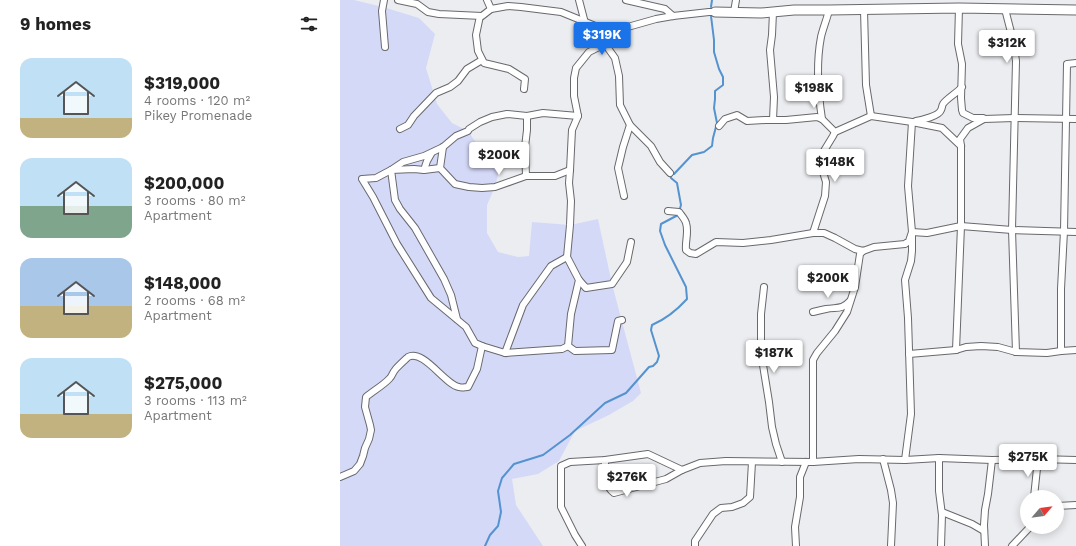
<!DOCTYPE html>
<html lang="en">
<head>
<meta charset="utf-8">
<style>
	body { margin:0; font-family:"Work Sans",sans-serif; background:#f2f2f2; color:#222; height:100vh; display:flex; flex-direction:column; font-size:15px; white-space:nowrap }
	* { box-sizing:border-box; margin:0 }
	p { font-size:13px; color:#767676 }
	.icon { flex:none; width:22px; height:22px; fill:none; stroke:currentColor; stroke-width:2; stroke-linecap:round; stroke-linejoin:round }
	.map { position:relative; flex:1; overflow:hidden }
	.details { display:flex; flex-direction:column; background:#fff; width:340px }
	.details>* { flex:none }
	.needle { width:26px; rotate:62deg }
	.fabs { position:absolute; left:680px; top:490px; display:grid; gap:8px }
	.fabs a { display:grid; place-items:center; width:44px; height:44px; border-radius:50%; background:#fff; box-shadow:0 2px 10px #0003; font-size:20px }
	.price { position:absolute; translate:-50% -34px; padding:0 9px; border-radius:4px; background:#fff; color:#222; font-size:13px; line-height:26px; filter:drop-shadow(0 1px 2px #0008) }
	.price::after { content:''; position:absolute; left:50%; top:24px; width:12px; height:9px; margin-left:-6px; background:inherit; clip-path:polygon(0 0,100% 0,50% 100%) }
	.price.active { background:#1a73e8; color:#fff }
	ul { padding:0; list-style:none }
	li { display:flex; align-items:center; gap:12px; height:100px; padding:0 20px }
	li span { display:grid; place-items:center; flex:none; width:112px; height:80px; border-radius:12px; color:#555 }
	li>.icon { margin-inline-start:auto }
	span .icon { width:48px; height:48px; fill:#fffc; stroke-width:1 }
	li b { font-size:17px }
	h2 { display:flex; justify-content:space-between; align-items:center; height:48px; padding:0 20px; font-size:17px }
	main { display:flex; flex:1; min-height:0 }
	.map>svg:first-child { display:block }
	.green { fill:#d5d9f8 }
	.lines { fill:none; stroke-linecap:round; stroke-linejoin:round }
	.stream { stroke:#5493cf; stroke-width:2 }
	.street-casing { stroke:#68696c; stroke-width:8 }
	.secondary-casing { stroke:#68696c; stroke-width:11 }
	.street { stroke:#fff; stroke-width:6 }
	.secondary { stroke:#fff; stroke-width:9 }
</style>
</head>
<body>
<main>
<section class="details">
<h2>9 homes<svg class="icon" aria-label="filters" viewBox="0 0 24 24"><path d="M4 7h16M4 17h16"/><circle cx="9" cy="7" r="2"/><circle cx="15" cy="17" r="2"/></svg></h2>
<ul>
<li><span style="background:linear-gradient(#bfe0f5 75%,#c2b280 0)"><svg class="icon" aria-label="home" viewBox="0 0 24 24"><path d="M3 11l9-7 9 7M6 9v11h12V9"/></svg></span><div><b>$319,000</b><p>4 rooms · 120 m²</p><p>Pikey Promenade</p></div></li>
<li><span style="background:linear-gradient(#bfe0f5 60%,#7fa58c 0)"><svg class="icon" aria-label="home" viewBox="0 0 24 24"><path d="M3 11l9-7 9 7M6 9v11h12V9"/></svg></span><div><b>$200,000</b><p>3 rooms · 80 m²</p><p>Apartment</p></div></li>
<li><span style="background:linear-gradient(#a9c7e8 60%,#c2b280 0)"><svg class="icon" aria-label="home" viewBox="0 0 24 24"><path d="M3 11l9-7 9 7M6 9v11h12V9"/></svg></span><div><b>$148,000</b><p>2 rooms · 68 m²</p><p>Apartment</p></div></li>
<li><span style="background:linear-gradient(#bfe0f5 70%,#c2b280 0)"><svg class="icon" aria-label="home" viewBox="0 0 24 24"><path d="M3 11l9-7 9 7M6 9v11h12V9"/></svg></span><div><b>$275,000</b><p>3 rooms · 113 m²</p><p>Apartment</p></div></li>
</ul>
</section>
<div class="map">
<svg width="736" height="546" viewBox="0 0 736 546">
	<rect width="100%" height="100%" fill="#ecedf0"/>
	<path class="green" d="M0 0H14L43 7 79 18 95 34 86 68 97 104 112 123 128 131 139 147 159 171 155 187 147 205V233L158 252 178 257 189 256 192 222 230 225 258 219 272 284 301 393 293 401 269 415 235 431 219 461 198 474 172 479 176 505 203 546H0Z"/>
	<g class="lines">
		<g class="stream">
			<path d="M371 7 372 0"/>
			<path d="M145 546 150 535 158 526 161 512 158 491 162 478 174 464 203 455 230 435 265 403 286 393 309 367 313 366 317 362 319 356 311 330 312 325C326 319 337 310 347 299L346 287 325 245 320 231 321 224 338 215 341 205 337 183 331 178 330 173 334 174 352 155 364 152 372 146 373 138 377 123 374 108 375 99V91L383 85V77L379 69 374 52V40L371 16"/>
		</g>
		<g class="street-casing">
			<g id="street">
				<path d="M44 0 42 11 45 47"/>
				<path d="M58 0 77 4 88 12 99 14 142 16 151 9 168 6 181 7 221 12 270 32 316 19 333 16 369 12H375"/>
				<path d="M147 0 151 9"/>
				<path d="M239 0 245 23"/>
				<path d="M286 0 325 9 333 16"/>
				<path d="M619 8 618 44 622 64 621 98 622 110 623 113 633 118H643"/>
				<path d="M665 9 673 40 676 61 672 230 676 352"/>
				<path d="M524 10 526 85 531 116"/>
				<path d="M394 12 396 0"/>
				<path d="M140 16 136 35 138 51 144 63 169 69 185 79 184 89"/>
				<path d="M265 44 275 58 279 76 280 105 290 125 283 147 278 168 284 196"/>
				<path d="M482 119C478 93 476 63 481 37 483 28 487 19 489 10"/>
				<path d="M433 120 434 97 430 50 432 35 433 12"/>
				<path d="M576 121C582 120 599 116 601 110 602 109 602 105 603 104 606 99 617 93 622 87"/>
				<path d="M290 125 311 146 320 162 330 173"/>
				<path d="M379 126 385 119 397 115 407 121 425 120H446L477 117 482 119 495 132 531 116 572 122 602 128 621 146"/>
				<path d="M60 129 68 125 74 116 96 93 110 87 118 81 127 69 142 60"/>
				<path d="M103 147 100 168 115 184 129 187 142 188 155 187 186 176H215L230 170"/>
				<path d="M100 168 84 170 74 169 51 170 36 178 22 179 33 197 57 244 91 298 126 327 135 343 142 346 165 353 222 349 228 346 231 314 239 280 227 257 230 225 231 201 229 183 230 170 232 130 238 116 234 96V78L236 68 249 52 265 44 270 32"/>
				<path d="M84 170 87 161 91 154"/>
				<path d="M186 176 185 147 187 130V116"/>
				<path d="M328 211 339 212C341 215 345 219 346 223 349 232 345 241 346 250L350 253 356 254 376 242 403 243 431 240 473 233H484L495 238 515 249 523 251 534 247 565 244 569 241 572 232 587 233 621 226 672 230 736 232"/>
				<path d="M473 233 485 196 486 182 479 159 493 136 495 132"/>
				<path d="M239 280 246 288 272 284 287 262 291 242"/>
				<path d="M424 287 421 314V344L423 365 429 402 432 427 436 444 442 462"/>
				<path d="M473 312C477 311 481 310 486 309 497 307 502 310 510 301"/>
				<path d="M117 319 111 295 104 279 75 228 60 209 55 200 51 170 63 162 84 156 103 147 116 136 128 131 129 129 140 122 152 117 167 114 187 116 203 113 238 116"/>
				<path d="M228 346 235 351 272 350 278 321 282 320"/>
				<path d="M616 350 621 226V146L620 139 628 128 644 119 674 118 736 119"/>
				<path d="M721 351V289L724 231 727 64 736 63"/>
				<path d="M165 353 183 305 211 266 227 257"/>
				<path d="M569 354 616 350 626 347 641 346 658 347 676 352 707 353 721 351 736 350"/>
				<path d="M599 458V491L602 515 601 546"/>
				<path d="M543 459 551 490 553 503 551 546"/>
				<path d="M265 460C265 471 264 486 274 493L326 479 342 470"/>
				<path d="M565 460 571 414 568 318 565 280 571 261 572 251V232L568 186 572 122"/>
				<path d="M473 462V360L477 353 495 331 507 312 515 287 520 254 523 251"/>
				<path d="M0 477 14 471 20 464 23 456 25 448 29 439 31 430 30 425 25 407 26 397C33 391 44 385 50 378 52 376 53 372 55 370 56 368 67 358 68 357 84 349 104 384 119 387 122 388 125 387 128 387L137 369 142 346"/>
				<path d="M694 497 698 459"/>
				<path d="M717 506 736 505"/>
				<path d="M602 512 632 524 644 531"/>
				<path d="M242 546 235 535 221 507V466L230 462 265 460 308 454 342 470 360 463 386 461 473 462 519 459 565 460 599 458 652 460 698 459 736 460"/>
				<path d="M355 546V541L373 514 381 508 392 507 403 503 410 497 412 462"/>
				<path d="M456 546 455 527 460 497V477L466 462"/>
				<path d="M645 546 644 525 645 510 648 494 652 460"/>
				<path d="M672 546 690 527"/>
			</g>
		</g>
		<g class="secondary-casing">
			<path id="secondary" d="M375 12 421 13 454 10H489L619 8 736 10"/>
		</g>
		<use href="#street" class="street"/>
		<use href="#secondary" class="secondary"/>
	</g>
</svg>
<div class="fabs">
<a><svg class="needle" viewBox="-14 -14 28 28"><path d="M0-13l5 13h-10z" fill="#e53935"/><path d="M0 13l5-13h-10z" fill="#767676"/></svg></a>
</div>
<b class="price active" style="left:262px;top:56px">$319K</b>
<b class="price" style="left:667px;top:64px">$312K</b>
<b class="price" style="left:474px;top:109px">$198K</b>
<b class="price" style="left:159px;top:176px">$200K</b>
<b class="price" style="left:495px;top:183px">$148K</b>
<b class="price" style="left:488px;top:299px">$200K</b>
<b class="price" style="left:434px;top:374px">$187K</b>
<b class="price" style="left:688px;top:478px">$275K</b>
<b class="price" style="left:287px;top:498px">$276K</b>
</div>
</main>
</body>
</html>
